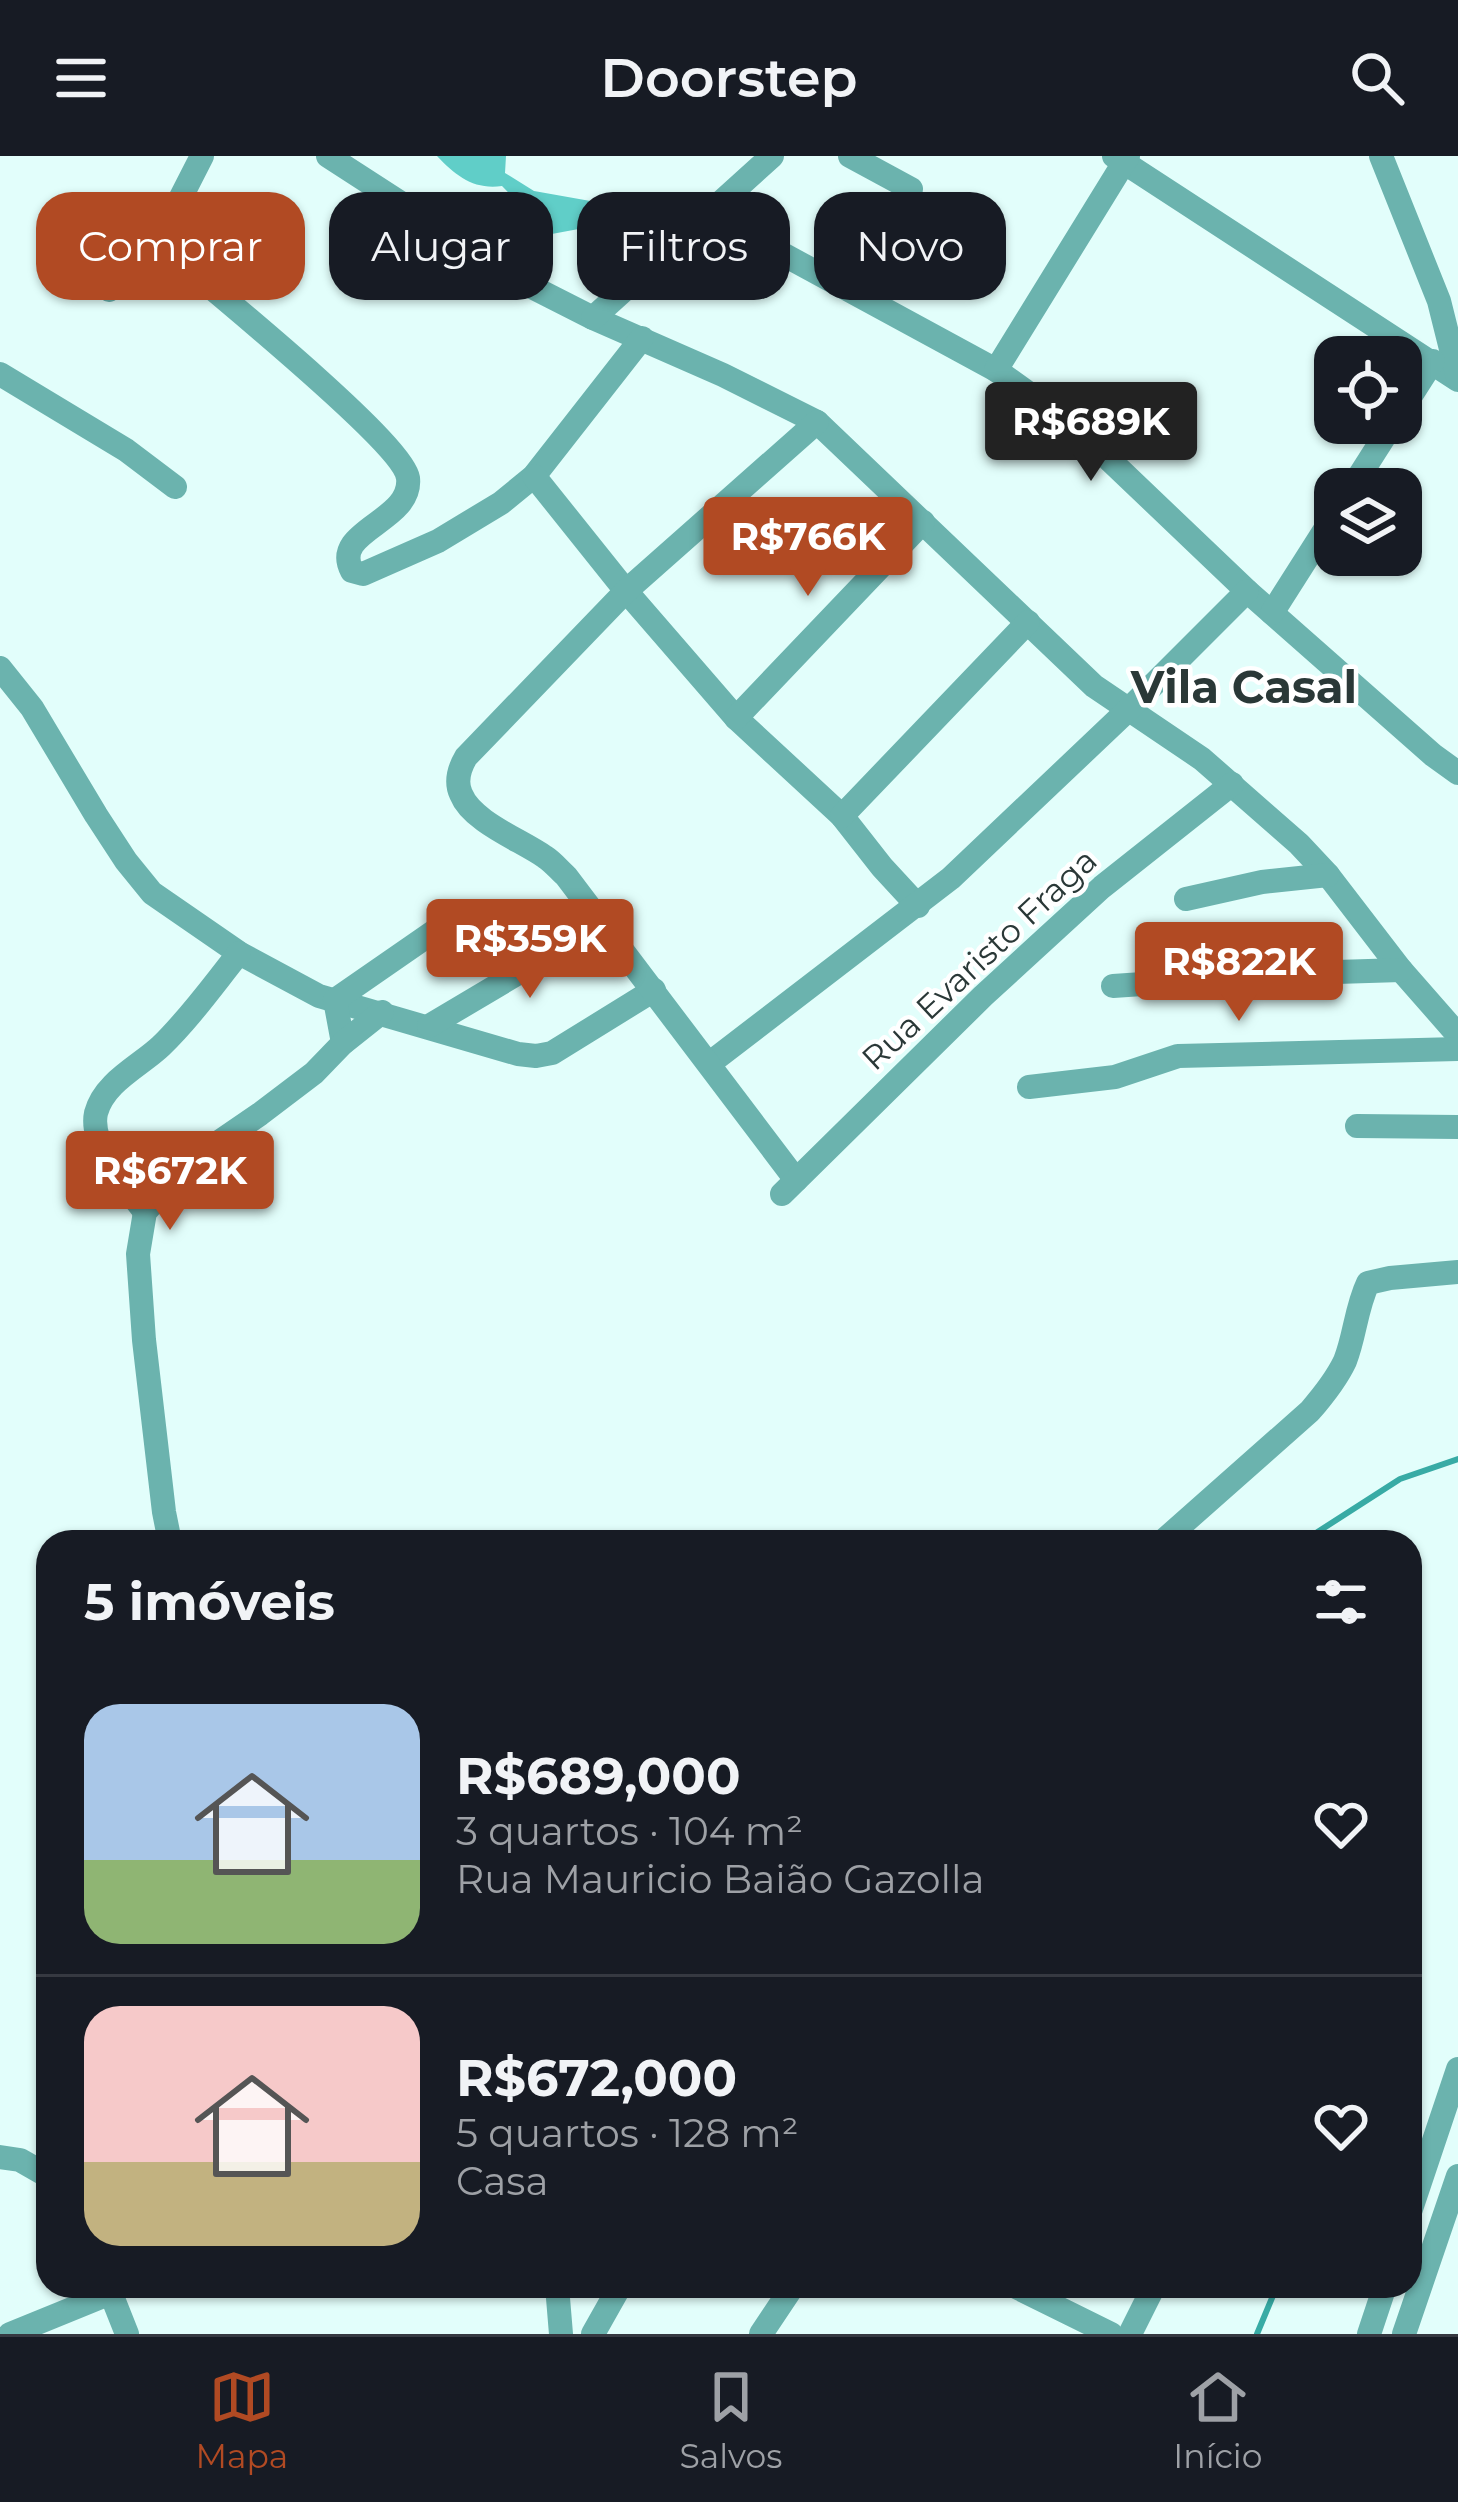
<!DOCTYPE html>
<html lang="pt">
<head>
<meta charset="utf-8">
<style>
	body { margin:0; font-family:Montserrat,sans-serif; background:#242831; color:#f1f3f6; height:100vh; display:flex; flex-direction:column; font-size:45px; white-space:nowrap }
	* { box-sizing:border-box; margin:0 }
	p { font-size:39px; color:#9ea1a6 }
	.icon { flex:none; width:66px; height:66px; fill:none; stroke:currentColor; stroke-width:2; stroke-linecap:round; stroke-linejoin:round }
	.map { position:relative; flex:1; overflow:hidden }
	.sheet { position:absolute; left:36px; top:1374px; width:1386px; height:768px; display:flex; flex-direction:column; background:#171b24; border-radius:36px; box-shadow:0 3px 9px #0004 }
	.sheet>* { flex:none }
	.guide { position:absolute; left:36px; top:36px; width:1386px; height:108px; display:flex; gap:24px }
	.controls { position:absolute; left:1314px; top:180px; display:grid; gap:24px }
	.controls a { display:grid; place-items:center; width:108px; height:108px; border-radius:24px; background:#171b24; box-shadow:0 3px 9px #0004; font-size:60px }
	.price { position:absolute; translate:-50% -102px; padding:0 27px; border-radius:12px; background:#b14a23; color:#fff; font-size:39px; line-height:78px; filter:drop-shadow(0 3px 6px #0008) }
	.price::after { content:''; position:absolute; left:50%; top:72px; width:36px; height:27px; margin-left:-18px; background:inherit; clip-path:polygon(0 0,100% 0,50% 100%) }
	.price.selected { background:#222; color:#fff }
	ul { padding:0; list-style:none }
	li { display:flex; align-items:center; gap:36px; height:300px; padding:0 48px }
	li+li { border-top:3px solid #363941 }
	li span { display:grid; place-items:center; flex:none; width:336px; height:240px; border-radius:36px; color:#555 }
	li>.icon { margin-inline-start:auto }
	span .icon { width:144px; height:144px; fill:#fffc; stroke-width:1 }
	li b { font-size:51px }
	h2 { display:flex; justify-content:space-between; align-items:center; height:144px; padding:0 48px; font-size:51px }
	.chip { padding:0 42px; border-radius:36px; background:#171b24; box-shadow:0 3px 9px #0004; font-size:42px; line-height:108px }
	.chip.selected { background:#b14a23; color:#fff }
	header { display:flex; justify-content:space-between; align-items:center; height:156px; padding:0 48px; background:#171b24; font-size:54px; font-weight:600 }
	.dock { display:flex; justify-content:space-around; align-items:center; height:168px; border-top:3px solid #363941; background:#171b24; font-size:33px; color:#9ea1a6 }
	.dock a { display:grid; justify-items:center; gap:6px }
	.dock .selected { color:#b14a23 }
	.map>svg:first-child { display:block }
	.forest { fill:#60cec8 }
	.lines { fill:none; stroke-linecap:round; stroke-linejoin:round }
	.stream { stroke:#38aba5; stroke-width:6 }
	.minor { stroke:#6bb3ae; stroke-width:24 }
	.labels { text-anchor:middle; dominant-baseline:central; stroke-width:9; stroke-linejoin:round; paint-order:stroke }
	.street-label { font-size:33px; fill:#2a3837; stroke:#fff }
	.district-label { font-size:45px; font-weight:bold; fill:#2a3837; stroke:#fff }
</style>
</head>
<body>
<header><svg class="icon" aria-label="menu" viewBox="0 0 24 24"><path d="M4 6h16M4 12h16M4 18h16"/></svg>Doorstep<svg class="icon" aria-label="search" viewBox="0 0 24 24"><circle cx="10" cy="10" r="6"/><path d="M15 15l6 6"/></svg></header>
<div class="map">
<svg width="1458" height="2178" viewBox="0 0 1458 2178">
	<rect width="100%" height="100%" fill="#e2fefb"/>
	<path class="forest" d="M437 0H506L505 17 534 35 596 46 622 56 584 72 541 80 528 57 502 30C474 34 456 20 437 0Z"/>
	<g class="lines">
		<g class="stream">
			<path d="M1302 1386 1400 1323 1458 1303"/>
			<path d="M1257 2178 1277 2130"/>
		</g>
		<g class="minor">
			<path d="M328 0 526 128 593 162 723 219 817 266 1094 530 1202 603 1299 688 1328 719 1401 814 1458 879"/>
			<path d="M850 0 911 33"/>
			<path d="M1114 0 1458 224"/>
			<path d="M1381 0 1439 145 1458 221"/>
			<path d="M707 57 996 214 1074 270 1247 435 1433 599 1458 617"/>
			<path d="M153 83C193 117 403 286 408 322 413 366 330 374 352 415L363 418 438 385 501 347 534 320 642 182"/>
			<path d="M109 134 153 83 178 47 202 0"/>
			<path d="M593 162 772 0"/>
			<path d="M996 214 1128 0"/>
			<path d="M0 218 126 294 175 331"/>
			<path d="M1401 255 1433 205"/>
			<path d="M534 320 626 435 736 562 842 660 882 711 918 750"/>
			<path d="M1351 333 1393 267"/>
			<path d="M1272 457 1335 358"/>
			<path d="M0 512 32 552 96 659 126 705 152 737 239 797 319 840 518 898 536 900 552 897 654 834"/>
			<path d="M736 562 923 366"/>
			<path d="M842 660 1028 466"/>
			<path d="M1186 743 1262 726 1328 719"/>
			<path d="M1113 830 1304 817 1401 814"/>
			<path d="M429 870 601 768"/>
			<path d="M343 887 335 844 439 772"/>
			<path d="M710 907 951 722 1128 554 1247 435"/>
			<path d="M1029 931 1115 921 1178 900 1458 893"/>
			<path d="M1357 970 1458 971"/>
			<path d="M796 1024 566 720C559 714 553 706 545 701 521 684 472 666 461 638 455 625 459 613 466 601L626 435 817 266"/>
			<path d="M782 1038 983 840 1102 731 1232 628"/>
			<path d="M145 1056C127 1032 89 989 96 957 104 926 140 910 161 890 190 862 214 828 239 797"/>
			<path d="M170 1386 164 1356 144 1184 138 1098 145 1056 187 1008 260 958 314 917 343 887 382 856"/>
			<path d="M1162 1386 1310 1255C1323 1240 1336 1224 1345 1205 1355 1180 1356 1152 1368 1127L1390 1122 1458 1116"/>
			<path d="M0 2001 20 2004 48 2020"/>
			<path d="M1410 2056 1458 1913"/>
			<path d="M108 2130 127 2178"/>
			<path d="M557 2130 561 2178"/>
			<path d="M1014 2130 1111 2178"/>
			<path d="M10 2178 111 2137"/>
			<path d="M593 2178 620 2130"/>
			<path d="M761 2178 793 2130"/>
			<path d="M1130 2178 1154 2130"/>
			<path d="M1369 2178 1385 2130"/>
			<path d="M1404 2178 1458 2020"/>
		</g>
	</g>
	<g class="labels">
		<g class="street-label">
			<text transform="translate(979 803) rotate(-43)">Rua Evaristo Fraga</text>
		</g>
		<g class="district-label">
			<text x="1244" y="530">Vila Casal</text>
		</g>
	</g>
</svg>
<div class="controls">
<a><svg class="icon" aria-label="locate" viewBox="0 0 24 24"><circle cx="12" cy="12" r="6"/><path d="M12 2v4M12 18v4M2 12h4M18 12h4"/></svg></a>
<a><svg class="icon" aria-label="layers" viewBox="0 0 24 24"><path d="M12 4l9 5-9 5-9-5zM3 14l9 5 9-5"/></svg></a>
</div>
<b class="price selected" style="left:1091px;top:328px">R$689K</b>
<b class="price" style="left:808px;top:443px">R$766K</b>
<b class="price" style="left:530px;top:845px">R$359K</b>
<b class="price" style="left:1239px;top:868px">R$822K</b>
<b class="price" style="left:170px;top:1077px">R$672K</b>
<div class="guide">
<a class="chip selected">Comprar</a>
<a class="chip">Alugar</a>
<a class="chip">Filtros</a>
<a class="chip">Novo</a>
</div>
<section class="sheet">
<h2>5 imóveis<svg class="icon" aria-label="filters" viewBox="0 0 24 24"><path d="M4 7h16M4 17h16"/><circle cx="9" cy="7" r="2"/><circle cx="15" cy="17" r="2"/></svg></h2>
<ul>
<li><span style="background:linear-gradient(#a9c7e8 65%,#8fb573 0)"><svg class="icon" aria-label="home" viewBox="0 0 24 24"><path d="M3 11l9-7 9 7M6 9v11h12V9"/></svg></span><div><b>R$689,000</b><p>3 quartos · 104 m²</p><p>Rua Mauricio Baião Gazolla</p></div><svg class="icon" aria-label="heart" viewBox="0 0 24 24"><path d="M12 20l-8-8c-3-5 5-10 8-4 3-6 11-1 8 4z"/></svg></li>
<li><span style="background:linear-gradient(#f6c9c9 65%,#c2b280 0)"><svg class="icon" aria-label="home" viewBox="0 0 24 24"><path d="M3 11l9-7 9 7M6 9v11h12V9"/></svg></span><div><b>R$672,000</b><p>5 quartos · 128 m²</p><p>Casa</p></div><svg class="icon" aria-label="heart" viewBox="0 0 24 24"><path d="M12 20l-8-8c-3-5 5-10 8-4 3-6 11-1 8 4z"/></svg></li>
</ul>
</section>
</div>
<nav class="dock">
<a class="selected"><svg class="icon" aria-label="map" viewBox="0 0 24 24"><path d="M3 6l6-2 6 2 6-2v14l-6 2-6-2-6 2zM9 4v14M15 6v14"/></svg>Mapa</a>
<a><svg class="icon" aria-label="saved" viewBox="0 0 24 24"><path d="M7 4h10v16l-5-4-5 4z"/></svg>Salvos</a>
<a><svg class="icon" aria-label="home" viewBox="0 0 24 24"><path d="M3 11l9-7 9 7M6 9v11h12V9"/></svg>Início</a>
</nav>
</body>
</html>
